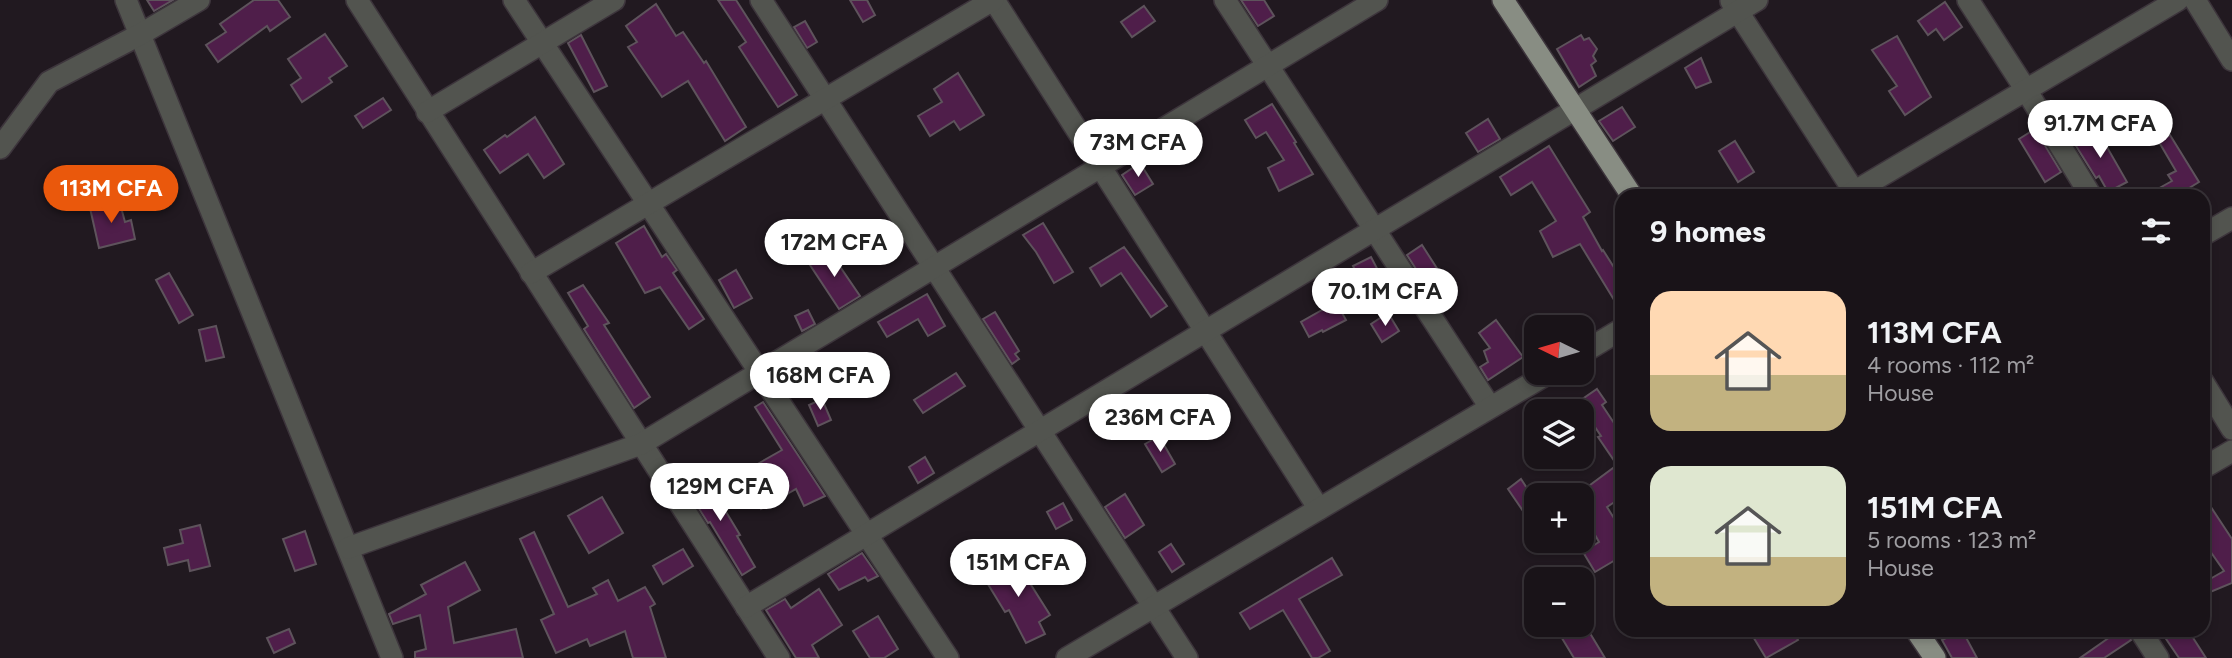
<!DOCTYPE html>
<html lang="en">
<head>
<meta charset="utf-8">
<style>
	body { margin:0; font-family:Figtree,sans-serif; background:#262025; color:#f1f3f6; height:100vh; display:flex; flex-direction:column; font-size:26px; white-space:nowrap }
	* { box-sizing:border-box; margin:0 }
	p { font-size:23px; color:#9f9ea2 }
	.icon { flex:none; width:38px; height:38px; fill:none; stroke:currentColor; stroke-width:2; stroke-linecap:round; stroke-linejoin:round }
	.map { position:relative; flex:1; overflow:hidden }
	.panel { position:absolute; left:1615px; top:189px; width:595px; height:448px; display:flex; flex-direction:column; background:#191318; border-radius:21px; box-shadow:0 4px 10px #0003,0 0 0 2px #373237 }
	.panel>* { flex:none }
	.needle { width:46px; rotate:275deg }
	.buttons { position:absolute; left:1524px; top:315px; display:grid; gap:14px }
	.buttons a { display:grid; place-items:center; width:70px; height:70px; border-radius:14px; background:#191318; box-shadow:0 4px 10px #0003,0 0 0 2px #373237; font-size:35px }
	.price { position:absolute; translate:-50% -60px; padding:0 16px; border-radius:24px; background:#fff; color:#222; font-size:23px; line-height:46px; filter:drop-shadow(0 2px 4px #0008) }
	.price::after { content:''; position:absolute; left:50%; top:42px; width:21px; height:16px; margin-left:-10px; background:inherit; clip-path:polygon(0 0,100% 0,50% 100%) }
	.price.current { background:#ea580c; color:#fff }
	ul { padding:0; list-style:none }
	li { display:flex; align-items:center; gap:21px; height:175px; padding:0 35px }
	li span { display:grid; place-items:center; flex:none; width:196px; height:140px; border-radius:21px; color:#555 }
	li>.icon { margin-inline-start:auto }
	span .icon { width:84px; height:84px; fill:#fffc; stroke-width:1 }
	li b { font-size:30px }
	h2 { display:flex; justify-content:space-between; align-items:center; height:84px; padding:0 35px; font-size:30px }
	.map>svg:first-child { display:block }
	.building { fill:#4f1e4a; stroke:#5e535c; stroke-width:2 }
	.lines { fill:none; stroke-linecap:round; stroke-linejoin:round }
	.minor-casing { stroke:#3d353c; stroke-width:24 }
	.major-casing { stroke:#3d353c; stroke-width:24 }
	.minor { stroke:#52544f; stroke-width:21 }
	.major { stroke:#888d83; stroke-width:21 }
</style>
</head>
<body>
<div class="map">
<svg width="2232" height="658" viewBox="0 0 2232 658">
	<rect width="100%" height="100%" fill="#211920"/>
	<g class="building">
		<path d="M147 0H173L154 11Z"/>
		<path d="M254 0H278L290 17 270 31 267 26 218 62 206 45 226 32 220 24Z"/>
		<path d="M718 0H736L797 95 778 107 739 47 746 42Z"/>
		<path d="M850 0H867L875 15 863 22Z"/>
		<path d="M1241 0H1264L1274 16 1258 26Z"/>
		<path d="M1945 2 1962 27 1944 40 1936 29 1928 35 1918 21Z"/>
		<path d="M656 4 676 36 683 32 704 63 706 61 746 127 725 141 688 81 662 97 628 47 637 42 626 26Z"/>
		<path d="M1144 6 1155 21 1132 37 1121 22Z"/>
		<path d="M805 21 817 42 807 48 794 27Z"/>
		<path d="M325 34 347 66 329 78 332 82 302 102 291 85 301 78 288 59Z"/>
		<path d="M581 35 607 86 594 92 568 43Z"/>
		<path d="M1581 35 1584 40 1589 38 1597 49 1593 56 1596 61 1591 65 1596 76 1579 87 1557 49Z"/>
		<path d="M1897 36 1931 97 1905 115 1889 91 1897 86 1872 50Z"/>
		<path d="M1701 58 1711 82 1696 88 1685 68Z"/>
		<path d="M958 73 984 115 960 130 954 121 930 136 918 116 942 102 934 89Z"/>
		<path d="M383 98 391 110 363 128 355 116Z"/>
		<path d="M1272 104 1296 142 1294 143 1313 174 1279 191 1268 168 1284 160 1266 132 1256 138 1245 120Z"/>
		<path d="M1622 107 1635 127 1613 141 1599 121Z"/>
		<path d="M535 117 564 164 544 178 528 154 500 173 484 150 505 135 507 137Z"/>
		<path d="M1488 119 1500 139 1478 152 1466 133Z"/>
		<path d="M2096 128 2127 182 2108 192 2099 176 2096 178 2073 141Z"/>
		<path d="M2035 129 2061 172 2045 182 2019 139Z"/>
		<path d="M2170 135 2199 182 2176 196H2145L2172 181 2168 175 2176 171 2159 142Z"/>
		<path d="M1735 141 1754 172 1738 182 1719 151Z"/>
		<path d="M1549 146 1590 212 1583 217 1602 251 1603 250 1622 280V313L1580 244 1553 257 1540 231 1556 221 1532 182 1511 195 1500 177Z"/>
		<path d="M1140 163 1153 184 1135 195 1122 175Z"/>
		<path d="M119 200 125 222 131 220 135 239 99 248 90 208Z"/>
		<path d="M1043 223 1073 272 1054 283 1036 252 1023 235Z"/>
		<path d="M644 226 662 257 666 254 677 270 673 273 704 319 689 329 660 287 645 293 616 243Z"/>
		<path d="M1422 245 1456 298 1441 308 1407 255Z"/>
		<path d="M1124 247 1167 306 1151 317 1121 273 1101 286 1090 268Z"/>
		<path d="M828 249 860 296 839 309 808 262Z"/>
		<path d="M1371 257 1382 278 1364 288 1353 266Z"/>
		<path d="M736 270 752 298 734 308 719 280Z"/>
		<path d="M169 273 193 315 179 323 156 280Z"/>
		<path d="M583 285 609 323 604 325 650 397 634 408 584 329 588 326 568 293Z"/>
		<path d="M927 294 945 326 928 336 918 319 887 337 878 322Z"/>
		<path d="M1336 302 1346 320 1323 332 1322 330 1309 337 1301 322Z"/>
		<path d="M808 310 815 324 802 331 795 316Z"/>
		<path d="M995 312 1019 351 1015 354 1019 359 1012 364 983 319Z"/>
		<path d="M1388 313 1399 331 1382 342 1371 324Z"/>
		<path d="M1496 320 1523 357 1488 380 1480 367 1488 362 1484 351 1490 348 1479 333Z"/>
		<path d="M216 326 224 357 206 361 199 330Z"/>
		<path d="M956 373 965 386 923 413 914 400Z"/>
		<path d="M1597 389 1606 402 1602 405 1622 435V497L1607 507 1622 531V556L1595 572 1583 552 1599 542 1582 512V491L1617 465 1598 437 1601 436 1578 402Z"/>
		<path d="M822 399 831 420 818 426 809 405Z"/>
		<path d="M763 402 825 496 804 506 796 489 761 509 740 474 782 450 755 407Z"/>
		<path d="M1159 436 1175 464 1162 472 1145 444Z"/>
		<path d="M925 457 934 473 918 483 909 467Z"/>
		<path d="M705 477 740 535 737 536 755 567 742 575 710 522 708 523 686 488Z"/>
		<path d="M1521 479 1536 502V530L1508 489Z"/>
		<path d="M1125 494 1144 525 1125 538 1105 507Z"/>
		<path d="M2203 495 2232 539V583L2203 595V583L2224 571 2203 541Z"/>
		<path d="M602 497 623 533 589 553 568 516Z"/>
		<path d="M1063 503 1072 520 1056 529 1047 512Z"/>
		<path d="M200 525 210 566 190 571 188 560 168 565 164 548 183 543 180 530Z"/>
		<path d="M305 531 316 564 295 571 283 539Z"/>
		<path d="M534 532 568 607 597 594 593 588 608 580 618 601 645 587 655 604 650 607 666 658H633L625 631 590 646 587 639 556 653 541 620 554 614 520 539Z"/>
		<path d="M1171 544 1184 564 1172 572 1159 552Z"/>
		<path d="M683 549 693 566 663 584 653 566Z"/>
		<path d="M862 553 878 576 868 581 865 577 839 590 828 574Z"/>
		<path d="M1014 558 1050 615 1039 622 1045 634 1026 643 1009 610 1005 612 983 576Z"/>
		<path d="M1332 558 1342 575 1299 599 1330 651 1318 658H1312L1283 610 1250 629 1240 613Z"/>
		<path d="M465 562 480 590 448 607 454 643 516 629 523 658H415V652L426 649 420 615 393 624 389 614 426 594 421 585Z"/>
		<path d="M819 589 842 625 812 645 819 658H796L766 610 785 599 791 608Z"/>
		<path d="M878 616 898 649 884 658H870L853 631Z"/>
		<path d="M1554 625H1585L1605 658H1574Z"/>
		<path d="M289 629 295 643 274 653 267 638Z"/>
		<path d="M1749 630H1792L1798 640 1766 658Z"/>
		<path d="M1962 630 1977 658H1952L1942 640Z"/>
		<path d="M2120 630H2127L2131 640 2104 658H2080Z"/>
		<path d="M2160 630H2188L2206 658H2179Z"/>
	</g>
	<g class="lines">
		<g class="minor-casing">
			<g id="minor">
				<path d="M126 0 392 658"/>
				<path d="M357 0 779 658"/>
				<path d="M514 0 948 658"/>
				<path d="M761 0 1187 658"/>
				<path d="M994 0 1319 509"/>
				<path d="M1225 0 1490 407"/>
				<path d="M1968 0 2026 90 2091 196"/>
				<path d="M2195 0 2232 60"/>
				<path d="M1731 1 1857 196"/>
				<path d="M427 112 614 0"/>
				<path d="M0 148 49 82 141 34 199 0"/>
				<path d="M1847 196 2178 0"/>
				<path d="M2203 235 2232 218"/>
				<path d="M531 273 993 0"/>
				<path d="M1582 353 1622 329"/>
				<path d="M2203 382 2232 429"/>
				<path d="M2203 468 2232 451"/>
				<path d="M348 548 641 444 1377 0"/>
				<path d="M746 607 1757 0"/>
				<path d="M2140 630 2158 658"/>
				<path d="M1067 658 1549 373"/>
			</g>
		</g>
		<g class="major-casing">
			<g id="major">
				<path d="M1503 0 1632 196"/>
				<path d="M1916 630 1935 658"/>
			</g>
		</g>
		<use href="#minor" class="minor"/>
		<use href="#major" class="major"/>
	</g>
</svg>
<div class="buttons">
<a><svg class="needle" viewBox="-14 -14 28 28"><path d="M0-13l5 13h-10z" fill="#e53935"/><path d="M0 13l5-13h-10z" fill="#9f9ea2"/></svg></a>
<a><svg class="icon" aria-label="layers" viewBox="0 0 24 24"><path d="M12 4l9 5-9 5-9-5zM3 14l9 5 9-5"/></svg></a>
<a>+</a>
<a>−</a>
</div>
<b class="price" style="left:2100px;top:160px">91.7M CFA</b>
<b class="price" style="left:1138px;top:179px">73M CFA</b>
<b class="price current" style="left:111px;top:225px">113M CFA</b>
<b class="price" style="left:834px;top:279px">172M CFA</b>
<b class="price" style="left:1385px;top:328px">70.1M CFA</b>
<b class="price" style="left:820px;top:412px">168M CFA</b>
<b class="price" style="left:1160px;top:454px">236M CFA</b>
<b class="price" style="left:720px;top:523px">129M CFA</b>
<b class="price" style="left:1018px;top:599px">151M CFA</b>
<section class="panel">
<h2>9 homes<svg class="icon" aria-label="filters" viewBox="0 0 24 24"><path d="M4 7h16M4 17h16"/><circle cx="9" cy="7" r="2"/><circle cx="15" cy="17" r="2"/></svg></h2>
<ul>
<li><span style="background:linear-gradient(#ffd9b3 60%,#c2b280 0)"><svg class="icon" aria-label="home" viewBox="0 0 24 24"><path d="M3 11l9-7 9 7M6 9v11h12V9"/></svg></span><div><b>113M CFA</b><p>4 rooms · 112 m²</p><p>House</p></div></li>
<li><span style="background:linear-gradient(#dfe7d0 65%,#c2b280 0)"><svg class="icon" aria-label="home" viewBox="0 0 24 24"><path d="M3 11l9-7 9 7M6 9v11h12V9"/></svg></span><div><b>151M CFA</b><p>5 rooms · 123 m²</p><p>House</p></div></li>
</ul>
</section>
</div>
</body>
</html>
